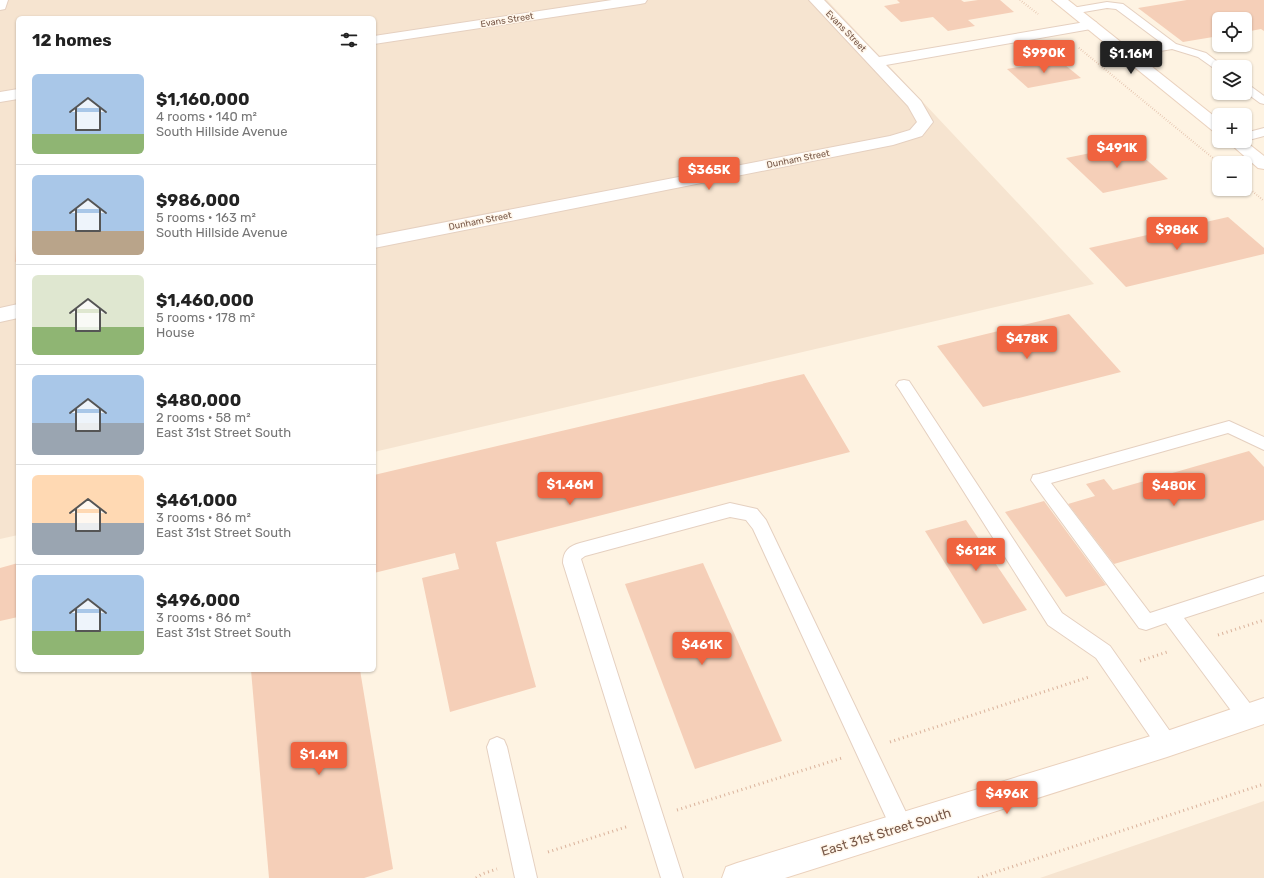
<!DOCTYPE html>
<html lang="en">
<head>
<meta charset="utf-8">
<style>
	body { margin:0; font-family:Rubik,sans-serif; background:#f6f6f6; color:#222; height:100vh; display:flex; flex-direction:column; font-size:15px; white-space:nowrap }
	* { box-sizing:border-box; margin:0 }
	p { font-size:13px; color:#767676 }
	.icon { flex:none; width:22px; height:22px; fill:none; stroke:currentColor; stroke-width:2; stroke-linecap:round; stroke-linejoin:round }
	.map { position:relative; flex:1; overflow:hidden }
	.side { position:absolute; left:16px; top:16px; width:360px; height:656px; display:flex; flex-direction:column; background:#fff; border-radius:6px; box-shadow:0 1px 3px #0004 }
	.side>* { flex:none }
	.buttons { position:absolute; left:1212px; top:12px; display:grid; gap:8px }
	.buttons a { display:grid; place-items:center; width:40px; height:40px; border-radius:6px; background:#fff; box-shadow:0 1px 3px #0004; font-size:20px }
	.price { position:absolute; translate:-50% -34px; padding:0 9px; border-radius:4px; background:#f0633f; color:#fff; font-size:13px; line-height:26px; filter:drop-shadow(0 1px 2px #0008) }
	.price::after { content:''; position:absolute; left:50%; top:24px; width:12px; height:9px; margin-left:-6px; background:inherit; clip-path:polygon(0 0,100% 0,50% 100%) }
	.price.active { background:#222; color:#fff }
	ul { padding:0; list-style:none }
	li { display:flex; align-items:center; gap:12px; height:100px; padding:0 16px }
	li+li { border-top:1px solid #e0e0e0 }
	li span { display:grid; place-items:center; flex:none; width:112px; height:80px; border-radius:6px; color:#555 }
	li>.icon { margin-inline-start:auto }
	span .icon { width:48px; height:48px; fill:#fffc; stroke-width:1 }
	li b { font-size:17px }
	h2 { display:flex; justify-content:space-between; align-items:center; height:48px; padding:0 16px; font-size:17px }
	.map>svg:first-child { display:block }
	.residential { fill:#f6e4d0 }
	.building { fill:#f5cfb8 }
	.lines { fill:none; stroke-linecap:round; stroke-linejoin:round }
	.lane-casing { stroke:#e5d0c0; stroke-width:2 }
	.street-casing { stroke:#e5d0c0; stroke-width:2 }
	.secondary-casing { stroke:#ead1bd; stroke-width:2 }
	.path-far1 { stroke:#dab29b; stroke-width:2; stroke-dasharray:0.5 2; stroke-linecap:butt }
	.path { stroke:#dab29b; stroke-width:3; stroke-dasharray:1 3.5; stroke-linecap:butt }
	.lane { fill:#fff; fill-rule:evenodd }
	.street { fill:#fff; fill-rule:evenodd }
	.secondary { fill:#fff; fill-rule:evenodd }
	.labels { text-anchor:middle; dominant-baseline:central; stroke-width:3; stroke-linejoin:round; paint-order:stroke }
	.far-street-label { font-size:9px; fill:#775747; stroke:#fff6ea }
	.near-street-label { font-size:13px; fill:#775747; stroke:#fff6ea }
</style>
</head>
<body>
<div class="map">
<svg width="1264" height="878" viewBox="0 0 1264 878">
	<rect width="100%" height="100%" fill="#fef3e2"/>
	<g class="residential">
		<path d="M0 0H827L1094 284 374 452V18H18V535L0 539Z"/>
		<path d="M1264 801V878H1040Z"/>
	</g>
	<g class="building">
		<path d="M897 0H961L964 2 978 0H1000L1014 12 968 20 975 26 948 31 933 17 901 22 884 6 900 3Z"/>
		<path d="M1187 0H1264V31L1261 29 1245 32V19H1219V36L1183 42 1138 8Z"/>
		<path d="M1059 60 1081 78 1028 88 1007 69Z"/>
		<path d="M1130 145 1168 179 1103 193 1066 158Z"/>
		<path d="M1228 217 1264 248V254L1126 287 1089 248Z"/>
		<path d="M16 246H18V261L15 262Z"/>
		<path d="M1069 314 1121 372 983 407 937 346Z"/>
		<path d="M804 374 850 452 496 542 536 687 450 712 422 578 459 569 455 553 374 573V475Z"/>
		<path d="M1249 451 1264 467V520L1114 564 1068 504 1095 496 1086 484 1104 479 1113 490Z"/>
		<path d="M1044 501 1106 585 1066 597 1005 512Z"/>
		<path d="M966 520 1027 610 983 624 925 531Z"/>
		<path d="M18 563V617L0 621V568Z"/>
		<path d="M703 563 782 741 695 769 625 584Z"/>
		<path d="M251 670H360L393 869 364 878H269Z"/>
	</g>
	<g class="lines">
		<g class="lane-casing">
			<g id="lane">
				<path d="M1107 2 1123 4 1176 44 1206 53 1224 67H1219V70L1215 69 1198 57 1172 49 1126 57 1122 56 1121 54 1122 52 1163 44 1116 9 1107 8 1072 14 1067 11 1072 8Z"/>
				<path d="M1245 84 1249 85 1264 96V104L1260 103 1245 92Z"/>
				<path d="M1264 128V136L1245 141V133Z"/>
				<path d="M904 380 909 381 1062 613 1110 646 1174 737 1177 744 1174 751 1167 754 1160 751 1096 658 1048 625 899 389 896 385 899 381Z"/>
				<path d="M1229 421 1264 437V450L1228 433 1051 483 1150 613 1264 576V592L1184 618 1255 710 1258 717 1255 724 1248 726 1241 724 1166 623 1146 630 1139 628 1031 480 1033 475 1039 474Z"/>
				<path d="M730 503 757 509 766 520 913 827 910 835 902 838 894 835 753 529 746 520 730 517 585 556 581 559 683 878H661L563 563C563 551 569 546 580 543Z"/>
				<path d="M497 737 504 740 507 747 537 878H515L487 747 490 740Z"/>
			</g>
		</g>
		<g class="street-casing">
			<g id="street">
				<path d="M0 0H8L5 9 0 10Z"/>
				<path d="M612 0H647L645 3 640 4 374 44V36Z"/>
				<path d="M809 0H824L879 57 1091 21 1096 22 1098 25 1096 28 1091 29 886 65 921 101 933 122 922 136 893 145 374 248V236L890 136 910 130 917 122 908 106Z"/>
				<path d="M18 89V99L0 102V92Z"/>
				<path d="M18 304V318L0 322V308Z"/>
			</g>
		</g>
		<g class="secondary-casing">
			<g id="secondary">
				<path d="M1052 0H1068L1219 120V133L1213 131Z"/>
				<path d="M1227 141H1245L1264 156V169L1258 168Z"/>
				<path d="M1264 698V724L1167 757 785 878H722L726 867 737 863 1167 731Z"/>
			</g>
		</g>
		<g class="path-far1">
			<path d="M1020 0 1038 14"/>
			<path d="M1079 48 1219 163"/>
			<path d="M1223 93 1233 100"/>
			<path d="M1245 185 1264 201"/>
		</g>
		<g class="path">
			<path d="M1218 635 1264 620"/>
			<path d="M1140 661 1167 652"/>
			<path d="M890 742 1089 677"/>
			<path d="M677 810 842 758"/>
			<path d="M548 852 629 826"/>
			<path d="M476 878 482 874 497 869"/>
			<path d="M978 878 1264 784"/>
		</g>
		<use href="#lane" class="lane"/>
		<use href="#street" class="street"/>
		<use href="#secondary" class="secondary"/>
	</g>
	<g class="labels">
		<g class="far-street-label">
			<text transform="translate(507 20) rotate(-9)">Evans Street</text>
			<text transform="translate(846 31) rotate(46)">Evans Street</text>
			<text transform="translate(798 159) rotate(-11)">Dunham Street</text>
			<text transform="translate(480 221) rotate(-11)">Dunham Street</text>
		</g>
		<g class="near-street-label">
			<text transform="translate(886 832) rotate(-17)">East 31st Street South</text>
		</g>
	</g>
</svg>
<div class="buttons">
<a><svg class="icon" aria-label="locate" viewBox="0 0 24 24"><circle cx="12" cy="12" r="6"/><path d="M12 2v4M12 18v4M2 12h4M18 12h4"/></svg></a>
<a><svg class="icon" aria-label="layers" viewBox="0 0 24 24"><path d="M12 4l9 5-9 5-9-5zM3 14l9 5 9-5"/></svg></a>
<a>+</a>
<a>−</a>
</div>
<b class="price" style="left:1044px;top:74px">$990K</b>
<b class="price active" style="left:1131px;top:75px">$1.16M</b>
<b class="price" style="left:1117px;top:169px">$491K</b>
<b class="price" style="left:709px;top:191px">$365K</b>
<b class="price" style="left:1177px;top:251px">$986K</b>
<b class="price" style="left:1027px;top:360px">$478K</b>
<b class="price" style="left:570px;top:506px">$1.46M</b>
<b class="price" style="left:1174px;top:507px">$480K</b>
<b class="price" style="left:976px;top:572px">$612K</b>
<b class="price" style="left:702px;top:666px">$461K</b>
<b class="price" style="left:319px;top:776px">$1.4M</b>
<b class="price" style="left:1007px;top:815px">$496K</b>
<section class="side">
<h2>12 homes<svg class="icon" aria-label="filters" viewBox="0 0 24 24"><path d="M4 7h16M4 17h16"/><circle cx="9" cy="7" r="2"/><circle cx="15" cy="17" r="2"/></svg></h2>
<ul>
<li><span style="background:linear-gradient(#a9c7e8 75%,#8fb573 0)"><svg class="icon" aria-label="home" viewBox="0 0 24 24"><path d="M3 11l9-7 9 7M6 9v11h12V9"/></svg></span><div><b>$1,160,000</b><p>4 rooms · 140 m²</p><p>South Hillside Avenue</p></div></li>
<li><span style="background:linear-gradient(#a9c7e8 70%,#b9a48a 0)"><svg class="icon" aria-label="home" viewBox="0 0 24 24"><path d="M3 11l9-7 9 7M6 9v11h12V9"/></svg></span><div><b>$986,000</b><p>5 rooms · 163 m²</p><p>South Hillside Avenue</p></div></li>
<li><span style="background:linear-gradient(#dfe7d0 65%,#8fb573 0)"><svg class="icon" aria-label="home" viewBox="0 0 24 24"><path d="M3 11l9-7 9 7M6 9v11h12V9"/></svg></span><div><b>$1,460,000</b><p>5 rooms · 178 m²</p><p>House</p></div></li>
<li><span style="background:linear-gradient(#a9c7e8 60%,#9aa5b1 0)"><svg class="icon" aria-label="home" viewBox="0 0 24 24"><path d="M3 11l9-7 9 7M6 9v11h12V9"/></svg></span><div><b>$480,000</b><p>2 rooms · 58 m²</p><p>East 31st Street South</p></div></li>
<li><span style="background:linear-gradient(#ffd9b3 60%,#9aa5b1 0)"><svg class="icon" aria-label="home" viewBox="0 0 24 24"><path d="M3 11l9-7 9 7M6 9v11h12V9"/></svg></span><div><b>$461,000</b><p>3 rooms · 86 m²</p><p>East 31st Street South</p></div></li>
<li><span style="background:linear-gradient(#a9c7e8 70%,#8fb573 0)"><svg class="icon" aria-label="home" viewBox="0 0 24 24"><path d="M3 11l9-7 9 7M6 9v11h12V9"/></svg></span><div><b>$496,000</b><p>3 rooms · 86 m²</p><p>East 31st Street South</p></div></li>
</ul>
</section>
</div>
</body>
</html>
